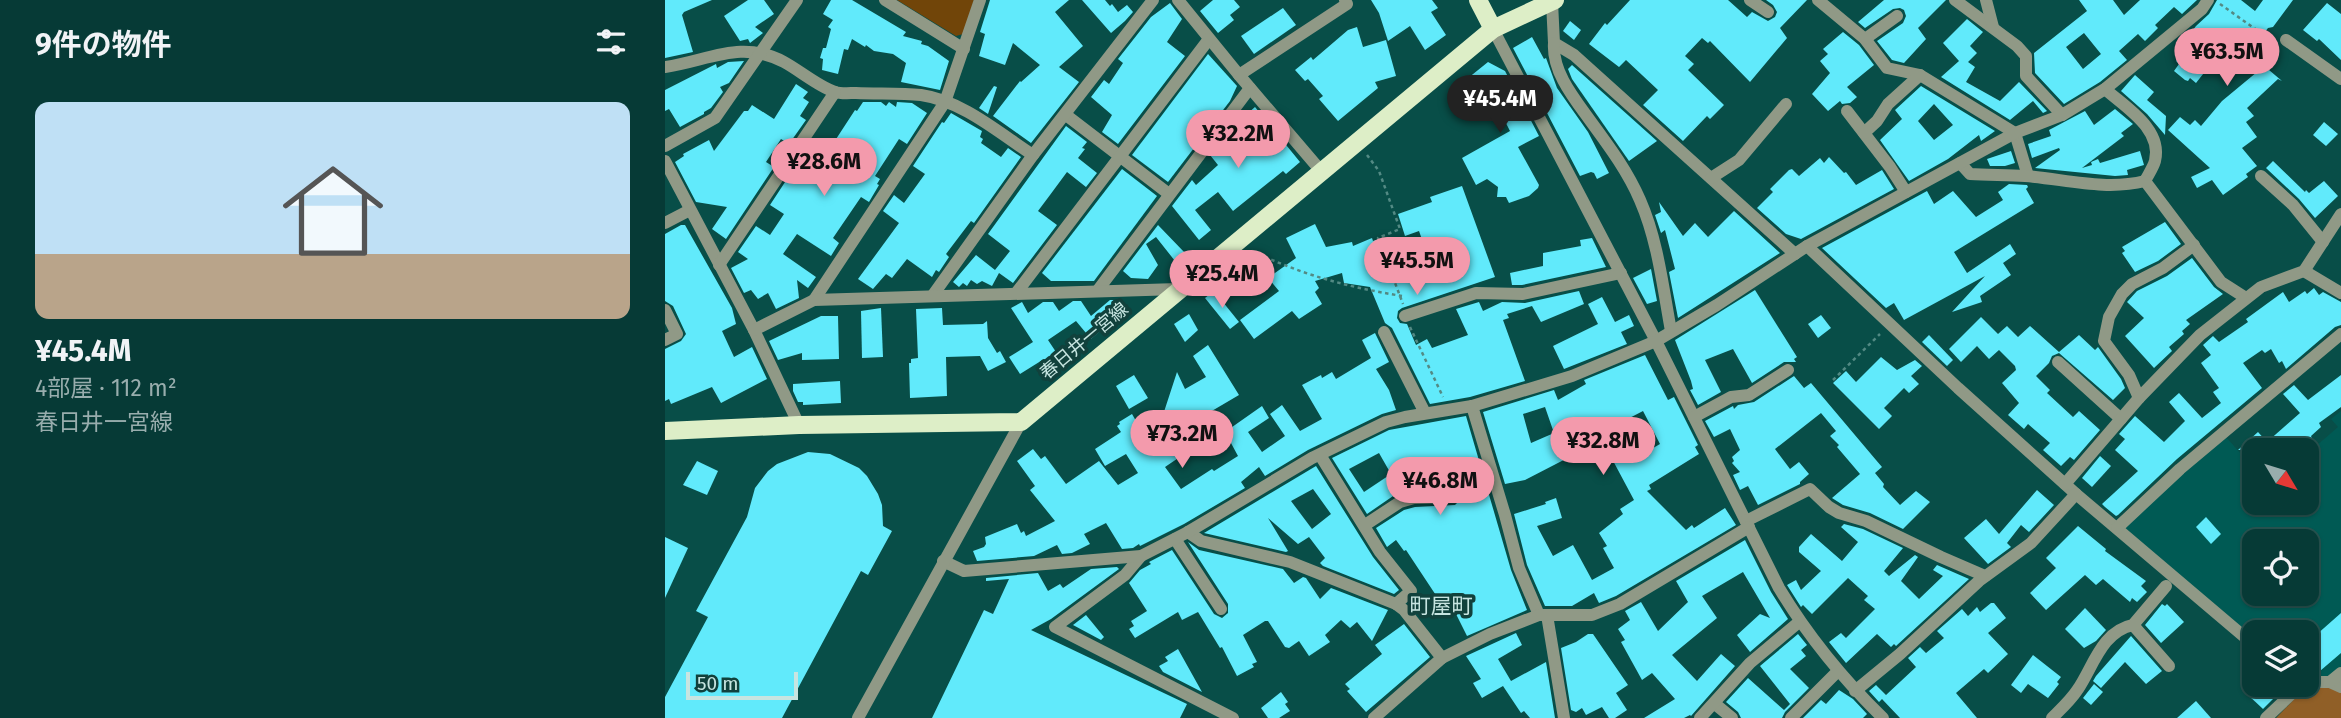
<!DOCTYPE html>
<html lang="ja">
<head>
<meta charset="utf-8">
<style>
	body { margin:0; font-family:"Fira Sans","Noto Sans JP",sans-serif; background:#0f413e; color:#f1f3f6; height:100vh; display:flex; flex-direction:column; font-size:26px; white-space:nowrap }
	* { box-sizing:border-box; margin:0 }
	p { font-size:23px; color:#98adad }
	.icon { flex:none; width:38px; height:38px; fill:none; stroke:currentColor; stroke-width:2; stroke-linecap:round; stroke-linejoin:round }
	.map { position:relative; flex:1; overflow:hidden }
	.sheet { display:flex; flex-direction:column; background:#063a36; width:665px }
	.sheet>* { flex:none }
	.needle { width:46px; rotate:128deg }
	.buttons { position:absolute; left:1577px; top:438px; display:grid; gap:14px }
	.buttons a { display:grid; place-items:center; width:77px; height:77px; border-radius:14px; background:#063a36; box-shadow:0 2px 5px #0004,0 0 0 2px #275451; font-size:35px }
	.scale { position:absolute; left:21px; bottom:18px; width:112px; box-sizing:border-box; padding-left:7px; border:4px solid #c7e5e1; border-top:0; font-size:19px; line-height:24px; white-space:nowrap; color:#c7e5e1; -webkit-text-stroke:5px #11413c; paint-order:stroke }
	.price { position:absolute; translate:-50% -60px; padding:0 16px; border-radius:24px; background:#f39aac; color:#111; font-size:23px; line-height:46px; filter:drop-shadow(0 2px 4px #0008) }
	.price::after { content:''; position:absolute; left:50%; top:42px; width:21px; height:16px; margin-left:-10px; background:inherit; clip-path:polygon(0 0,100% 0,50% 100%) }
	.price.on { background:#222; color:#fff }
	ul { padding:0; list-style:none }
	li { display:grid; align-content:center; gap:14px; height:371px; padding:0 35px }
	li+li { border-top:2px solid #275451 }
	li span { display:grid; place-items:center; height:217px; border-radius:14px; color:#555 }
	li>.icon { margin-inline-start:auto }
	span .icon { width:126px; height:126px; fill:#fffc; stroke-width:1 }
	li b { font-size:30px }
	h2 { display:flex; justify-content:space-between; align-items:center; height:84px; padding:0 35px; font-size:30px }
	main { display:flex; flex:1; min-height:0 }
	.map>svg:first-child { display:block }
	.built { fill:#005a54; fill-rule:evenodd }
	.green { fill:#714509 }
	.forest { fill:#905f27 }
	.building { fill:#61eafb; fill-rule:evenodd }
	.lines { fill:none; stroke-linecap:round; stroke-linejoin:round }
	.path { stroke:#538a84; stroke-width:2.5; stroke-dasharray:3.5 3.5; stroke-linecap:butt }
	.minor { stroke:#909986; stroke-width:12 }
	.major { stroke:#ddeec7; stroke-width:18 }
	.labels { text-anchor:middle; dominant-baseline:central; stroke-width:7; stroke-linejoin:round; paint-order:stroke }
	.street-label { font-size:18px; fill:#c7e5e1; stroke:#11413c }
	.quarter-label { font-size:21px; fill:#c7e5e1; stroke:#11413c }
</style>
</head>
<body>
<main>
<section class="sheet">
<h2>9件の物件<svg class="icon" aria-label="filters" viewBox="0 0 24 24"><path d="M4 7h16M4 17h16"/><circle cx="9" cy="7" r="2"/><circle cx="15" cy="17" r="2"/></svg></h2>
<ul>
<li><span style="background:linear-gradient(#bfe0f5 70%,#b9a48a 0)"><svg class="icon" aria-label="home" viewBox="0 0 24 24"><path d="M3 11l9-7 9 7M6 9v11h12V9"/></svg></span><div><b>¥45.4M</b><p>4部屋 · 112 m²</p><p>春日井一宮線</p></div></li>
</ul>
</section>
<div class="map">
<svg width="1676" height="718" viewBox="0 0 1676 718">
	<rect width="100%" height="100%" fill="#084e48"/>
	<path class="built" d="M1676 411V668L1665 676 1642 678V632H1589V638L1460 529 1459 523 1560 436 1578 456 1579 465 1589 475V502H1642V454L1673 427 1666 419ZM1589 541H1642V593H1589Z"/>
	<path class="green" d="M232 0H309L298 34 291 36Z"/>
	<path class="forest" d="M1665 687 1676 693V718H1611L1639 689Z"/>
	<g class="building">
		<path d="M0 0H47L19 12 17 15 28 52 0 58Z"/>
		<path d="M83 0H99L109 14 90 27 98 33 85 43 83 39 75 41 59 16Z"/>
		<path d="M166 0H187L241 32 238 36 257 41 256 44 263 46 284 61 275 90 236 82 241 63 228 54 209 51 201 45 200 47 187 39 183 50 179 49 173 74 157 70 158 59 155 58 158 48H161L166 29 163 27 168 20 158 14Z"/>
		<path d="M325 0H404L390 12 418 46 394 67 414 82 366 143 328 116 355 81 356 82 375 65 348 43 340 65 314 56 320 34 315 32Z"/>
		<path d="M417 0H440L445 6 447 4 453 12 462 5 468 12 460 21 446 33Z"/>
		<path d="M548 0H569L575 7 565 15 569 20 553 33 535 11Z"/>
		<path d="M706 0H767L773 8 766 12 781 35 760 50 745 26 723 41 714 13Z"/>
		<path d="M965 0H1063L1082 17 1087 12 1103 21 1110 17 1112 12 1108 5 1101 0H1142L1115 28 1122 38 1085 82 1045 41 1043 43 1037 38 1020 56 1029 64 1023 70 1059 105 1045 119 1042 116 1018 141 978 105 993 90 961 60 954 67 924 44 940 23 942 25Z"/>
		<path d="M1219 0H1281L1253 28 1261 39 1239 63 1227 60 1212 41 1238 23 1241 16 1239 10 1235 8 1228 9 1200 28 1193 22Z"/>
		<path d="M1414 0H1448L1459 15 1475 0H1532L1517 14 1509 7 1490 25 1493 28 1480 41 1473 34 1454 51 1462 60 1435 82 1399 104 1370 73 1369 53 1422 11ZM1419 33 1436 54 1418 69 1401 47Z"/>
		<path d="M1552 0H1576L1590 11 1598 0H1628L1608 27 1603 28 1584 53 1617 81 1613 79 1582 108 1589 116 1581 122 1592 137 1577 148 1592 166 1581 174 1583 177 1558 195 1547 180 1532 188 1526 177 1545 168 1503 130 1515 117 1525 125 1530 120 1536 126 1557 101 1592 72 1568 65 1553 55 1531 83 1525 78 1523 81 1520 80 1509 71 1514 64 1511 61 1529 38 1524 35 1531 26 1544 14Z"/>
		<path d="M505 3 517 19 502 42 520 56 453 144 437 132 447 115 426 97 439 80 444 84 458 63 453 59 486 17Z"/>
		<path d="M1662 3 1676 14V60L1654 39 1652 41 1638 30Z"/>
		<path d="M618 8 631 25 589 54 576 36Z"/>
		<path d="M1302 19 1318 32 1305 46 1312 53 1303 62 1310 67 1301 82 1335 101 1354 82 1382 111 1378 113 1368 101 1345 120 1276 77 1294 61 1278 43Z"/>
		<path d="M905 21 916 30 909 40 898 31Z"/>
		<path d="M692 27 698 47 721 40 731 76 710 82 713 88 673 121 654 99 658 96 643 79 640 81 630 70 646 57 648 60 683 30Z"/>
		<path d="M1178 32 1194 45 1209 65 1182 87 1192 97 1185 103 1177 104 1175 101 1163 111 1147 94 1165 73 1155 61 1163 54 1158 49Z"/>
		<path d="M867 37 879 59 881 58 892 88 923 132 944 173 932 179 929 173 926 172 915 176 848 48Z"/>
		<path d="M543 54 572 86 565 101 503 182 467 155Z"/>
		<path d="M79 61 64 83 55 87 58 92 46 108 39 112V114L15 127 4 109 0 111V90L51 64 52 68 63 62Z"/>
		<path d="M823 62 840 71 874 136 853 147 874 185 873 188 864 196 844 203 841 197H832L833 187 822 179 811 185 797 158 845 131 825 92 800 112 787 91Z"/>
		<path d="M907 65 992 141 964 161 907 79 903 69Z"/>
		<path d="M1470 75 1489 92 1482 100 1501 116 1500 135 1482 114 1456 91Z"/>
		<path d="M131 84 143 92 138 98 144 102 135 116 141 120 124 144 116 139 101 162 109 167 61 239 47 229 62 207 31 202 10 162 19 156 18 154 44 140 49 151 79 111H83L87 105 109 119Z"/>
		<path d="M329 86 332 87 323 114 314 108Z"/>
		<path d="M1256 86 1330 131 1316 141 1314 135 1283 159 1244 181 1215 140 1237 119 1230 110ZM1269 104 1288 125 1269 140 1253 121Z"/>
		<path d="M198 102H216L221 106 224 102 231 107 232 102 247 103 262 113 242 144 234 139 210 176 215 179 212 184 214 185 204 202 196 197 168 238 174 243 166 256 132 234 118 254 151 277 143 288 132 280 134 298 111 309 103 293 93 299 86 290 79 293 66 268 83 259 73 252 91 226 105 235 119 214 105 205 124 176 145 146 160 156 190 110 192 111Z"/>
		<path d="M590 107 635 162 621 174 618 171 568 211 553 192 530 210 546 230 534 240 507 206 527 180 531 185 553 165 545 155 554 144 557 147 579 128 574 121Z"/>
		<path d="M1450 109 1468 124 1456 133 1459 136 1417 168 1427 165 1426 162 1433 159 1435 163 1475 151 1479 165 1462 170 1463 175 1450 176 1370 168 1395 150 1394 148 1367 158 1363 144 1386 136 1384 130 1420 111 1429 125Z"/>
		<path d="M286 113 317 131 315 137 318 139 316 143 336 157 343 148 356 157 309 223 306 221 281 254 284 257 274 272 271 270 267 277 242 259 227 278 221 274 208 289 193 279 234 223 218 211 229 195 239 203 260 174 248 166 277 122 279 123Z"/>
		<path d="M1659 122 1673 134 1661 146 1648 135Z"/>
		<path d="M401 126 422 142 417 148 420 149 413 158 432 173 421 187 402 172 385 195 373 211 392 225 348 283 334 273 327 286 317 281 312 284 306 280 302 286 298 283 294 287 288 282 311 255 330 270 345 251 323 234Z"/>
		<path d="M1346 151 1350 163 1340 166H1325L1322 159Z"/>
		<path d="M1164 157 1179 173 1181 172 1191 185 1217 170 1229 189 1136 239 1121 234 1092 208 1108 192 1105 189 1124 170 1127 169 1134 176 1155 158 1159 163Z"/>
		<path d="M1608 161 1640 192 1641 190 1644 193 1659 181 1673 196 1650 218 1634 199 1601 168Z"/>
		<path d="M457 169 492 196 429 281H386L377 273Z"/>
		<path d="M1344 184 1362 185 1363 187 1361 189 1369 203 1289 252 1302 273 1345 244 1351 254 1338 263 1346 275 1315 296 1317 302 1287 312 1320 276 1239 320 1229 303 1221 308 1157 248 1262 191 1269 204 1288 191 1311 217 1338 200 1333 192Z"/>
		<path d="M797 186 830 277 737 308 733 311 732 318 735 323 742 324 751 345 762 339 767 348 803 335 791 309 814 302 818 311 837 302 860 303 914 291 919 304 876 322 867 306 842 314 844 318 838 320 860 381 805 397 765 404 727 328 720 323 705 287 679 283 677 273 650 281 654 288 650 292 657 304 634 319 627 311 589 339 575 320 614 291 603 278 631 258 621 238 650 224 661 247 687 242 688 246 707 238 708 241 711 240 725 276 765 262 754 231 740 236 733 214 767 202 765 197Z"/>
		<path d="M994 202 1018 236 1030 223 1043 237 1069 211 1115 253 1013 318 1004 272 1010 269 1000 230 996 233 990 215 996 212Z"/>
		<path d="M1500 222 1516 244 1493 261 1470 272 1457 253 1460 251 1457 247Z"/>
		<path d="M16 225H20L67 308 71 324 57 331 69 357 87 347 102 379 56 403 47 387 6 404 4 399 0 401V349L16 341 21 334 8 306 0 301V234Z"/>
		<path d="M493 225 520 253 510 261 491 237 481 244 493 265 483 279 466 278 458 271Z"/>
		<path d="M927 238 941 267 857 285H847L845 273 878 266V253L916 246 915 240Z"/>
		<path d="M1527 258 1549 287 1558 294 1521 320 1525 324 1517 331 1519 334 1504 347 1507 351 1489 368 1460 336 1479 318 1462 302 1472 291 1502 276Z"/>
		<path d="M986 269 992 301 982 304 968 278Z"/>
		<path d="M1649 288 1654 295 1658 292 1676 302V325L1670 327 1621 369 1617 361 1614 363 1606 349 1600 353 1597 350 1578 363 1597 388 1512 459 1453 515 1451 516 1440 507 1437 504 1473 471 1450 450 1460 439 1454 434 1470 416 1499 442 1520 421 1504 402 1514 393 1537 418 1556 403 1548 392 1554 388 1536 363 1546 355 1538 345 1548 336 1554 342 1583 322 1581 319 1618 292 1624 302 1640 291 1642 294Z"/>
		<path d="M1090 290 1132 357 1129 359 1131 362H1119L1087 383 1068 349 1040 360 1056 392 1033 405 1025 390 1028 389 1026 381 1010 340Z"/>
		<path d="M549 291 574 322 565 329 540 298Z"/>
		<path d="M937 297 950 322 964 315 969 326 956 332 962 344 899 369 888 346 933 324 923 304Z"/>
		<path d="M445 300H448L458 311 426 339 411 321 383 340 397 361 386 368 379 359 355 374 344 357 368 342 346 308 357 302 363 313 378 302H388L394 311 408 301H416L426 316Z"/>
		<path d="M216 308 218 357 197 358 196 311Z"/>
		<path d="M277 308 278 325 318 324 322 321 323 338 332 353 335 351 341 362 323 371 315 356 281 357 282 396 245 398 244 363H246V359L253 358 251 309Z"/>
		<path d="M524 314 533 330 520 342 509 324Z"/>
		<path d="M1156 315 1166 328 1153 338 1143 324Z"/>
		<path d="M156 316H173L174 359 137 360V353L113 360 104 341Z"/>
		<path d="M1316 317 1333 334 1342 326 1353 337 1365 326 1394 352 1414 335 1430 350 1433 347 1456 379 1460 388 1448 400 1394 353 1387 356 1384 363 1371 376 1385 390 1382 393 1408 417 1414 411 1435 430 1409 460 1405 457 1396 466 1378 450 1385 443 1363 424 1359 429 1343 415 1354 403 1337 383 1351 370 1350 366 1334 350 1324 359 1312 346 1296 362 1284 349Z"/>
		<path d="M710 333 724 362 711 369 724 390 731 410 717 414 643 450 600 476 594 467 576 482 580 488 519 524 475 546 474 544 468 548 457 549 441 523 419 534 425 544 407 553 397 554 392 545 369 556 312 561 308 551 319 547 321 544 320 537 352 524 356 533 359 531 361 536 390 521 365 490 370 486 352 461 368 449 376 459 380 456 401 484 434 461 453 485 473 473 461 454 440 466 430 449 456 432 452 426 455 424 454 422 467 414 489 452 488 456 522 433 531 446 500 467 516 489 547 469 549 471 573 456 560 432 597 406 604 418 583 432 597 452 620 436 605 414 617 405 635 431 657 419 637 385 656 375 657 378 667 372 671 379 706 358 697 340Z"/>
		<path d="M1264 335 1288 360 1282 366 1257 342Z"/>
		<path d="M543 345 574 395 523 425 516 411 496 421 512 372 520 389 541 377 528 356Z"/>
		<path d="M980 355 1003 400 1009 397 1033 445 1030 447 1034 454 984 485 986 489 982 491 1021 530 1027 525 1029 528 1060 508 1071 525 951 596 934 603 929 593 907 606H880L862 565 849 514 881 504 880 502 891 498 897 518 872 526 888 556 908 545 927 580 949 568 938 548 942 546 934 533 958 514 955 509 969 500 946 457 926 463 920 449 860 480 840 484 818 412 889 390 893 400 921 384 919 380ZM880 407 889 433 866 443 858 414ZM978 411 995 444 969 459 953 424Z"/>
		<path d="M1216 357 1232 370 1250 360 1257 366 1246 376 1254 384 1244 393 1239 388 1219 408 1227 416 1214 429 1168 383 1181 371 1191 382Z"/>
		<path d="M469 375 483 398 464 409 451 386Z"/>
		<path d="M1676 375V407L1654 423 1656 427 1646 436 1649 444 1643 450H1573L1593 432 1602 442 1635 413 1618 394 1629 385 1643 400Z"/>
		<path d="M1129 376 1139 388 1146 383 1211 460 1217 467 1210 473 1219 484 1218 487 1235 505 1251 491 1265 502 1238 529 1205 513 1178 505 1167 498 1195 474 1172 447 1174 445 1165 436 1171 431 1156 413 1110 449 1125 469 1134 462 1144 474 1135 482V484L1093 505 1083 486 1075 490 1068 475 1075 472 1067 463 1069 461 1067 457 1075 450 1065 429 1049 437 1040 421 1068 406 1069 409 1073 405 1089 402Z"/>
		<path d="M175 381 176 403 138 405V402H133L128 391V384Z"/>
		<path d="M801 416 846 570 862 610 802 636 790 612 784 615 741 550 739 551 731 540 722 547 711 528 739 510 750 507 790 505 794 501 793 492 786 488 747 490 731 494 702 514 667 458 724 430ZM714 453 726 474 699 492 684 469Z"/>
		<path d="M143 452 165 454 194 468 202 476 213 494 217 505 218 526 227 531 203 575 196 571 117 718H0V697L43 617 31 611 82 517 90 488 103 471 112 464Z"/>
		<path d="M1435 456 1446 466 1427 487 1417 478Z"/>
		<path d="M32 461 53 471 42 495 18 485Z"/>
		<path d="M651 466 708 557 734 590 729 594 658 566 655 563 660 558 644 537 633 544 603 518 623 551 621 552 539 533ZM648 489 666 514 647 529 626 501Z"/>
		<path d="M1372 490 1389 505 1364 532 1356 525 1342 543 1346 547 1323 564 1299 538 1321 519 1334 534Z"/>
		<path d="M1541 517 1556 534 1546 544 1531 527Z"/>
		<path d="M1179 524 1198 529 1238 548 1219 571 1224 576 1250 555 1253 557 1236 581 1254 599 1278 576 1268 570 1272 565 1304 579 1231 646 1229 644 1226 647 1212 634 1181 663 1164 642 1176 633 1181 638 1210 609 1199 600 1203 596 1183 578 1147 614 1138 605 1136 607 1122 585 1131 580 1136 590 1156 571 1134 552V547L1146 534 1177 561 1193 542 1176 527Z"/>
		<path d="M1413 526 1441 549 1440 551 1481 581 1476 586 1482 592 1472 602 1467 598 1465 602 1438 579 1431 585 1420 575 1381 610 1365 593 1391 568 1381 558Z"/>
		<path d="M0 537 23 548 0 598Z"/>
		<path d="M1080 540 1106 592 1123 619 1085 652 1072 635 1095 614 1105 618 1078 572 1037 596 1052 618 1007 655 1032 681 1056 654 1070 666 1026 716 1025 715 1019 718H979L1010 699 987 673 977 680 956 642 960 640 953 629 965 620 960 611 976 602 993 631 1023 602 1011 581Z"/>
		<path d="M523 542 534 550 618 569 629 583 638 577 641 578 655 599 666 588 723 610 707 641 692 622 685 628 676 620 660 635 665 642 644 656 634 641 624 648 620 647 603 621H600L578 635 592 662 587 664 589 667 572 676 557 647 555 648 533 612 517 620 513 612 470 638 464 629 469 626 466 621 482 611 464 583 475 570 486 564 484 562 507 550 549 614 557 618 563 613V604Z"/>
		<path d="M452 567 454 569 386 619 366 630 522 704 515 718H267L319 610 328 614 344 579 321 581V578L373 573 383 591 395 584 398 588 426 569Z"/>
		<path d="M1326 603H1329L1341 618 1323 633 1343 654 1323 673 1319 669 1291 693 1312 718H1235L1217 699 1214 702 1204 691 1211 685 1221 695 1251 667 1243 658 1255 647 1261 653 1279 638 1272 631 1297 609 1303 616 1312 607 1315 612Z"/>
		<path d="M1497 604 1500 606 1502 604 1519 622 1496 643 1480 625Z"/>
		<path d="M1420 608 1441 630 1431 641 1419 648 1400 629Z"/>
		<path d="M1676 613V653L1655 671 1651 666 1642 673V643Z"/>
		<path d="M421 615 439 637 436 640 408 625Z"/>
		<path d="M739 624 765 657 701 712 682 691 685 689 680 684 717 654 710 645Z"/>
		<path d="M851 633 857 645 833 659 846 681 881 662 890 718H865L859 711 856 713 838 686 817 698 808 683 816 679 801 656Z"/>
		<path d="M923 634H928L963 685 951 693 962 710 950 718H944L937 707 921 715 917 708 911 712 906 710 896 648 911 642Z"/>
		<path d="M1133 634 1142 645 1136 650 1141 656 1125 669 1144 688 1120 712 1117 718H1076L1073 712 1061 702 1083 678 1119 710 1125 704 1095 666Z"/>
		<path d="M1466 636 1497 671 1481 684 1460 662 1436 688 1428 681 1431 676Z"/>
		<path d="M513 649 537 692 498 672 494 666 503 661 500 657Z"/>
		<path d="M1368 655 1396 677 1392 682 1394 684 1383 698 1363 684 1356 693 1346 685Z"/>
		<path d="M1429 684 1438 692 1426 705 1418 698Z"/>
		<path d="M1591 684 1600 687 1610 697 1598 709 1582 694Z"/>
		<path d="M1174 690 1188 699 1202 714 1198 718H1138L1156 700 1161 704Z"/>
		<path d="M616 692 623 702 620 704 625 711 614 718H603L596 708Z"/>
		<path d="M1531 701 1546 718H1512Z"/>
	</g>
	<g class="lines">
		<g class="path">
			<path d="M1555 4 1603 38 1608 39"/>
			<path d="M702 155 714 171 735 229 713 238 738 304"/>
			<path d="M587 251C638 275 682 287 737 296"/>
			<path d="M745 327 778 397"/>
			<path d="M1168 380 1215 334"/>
		</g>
		<g class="minor">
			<path d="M220 0 299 49"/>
			<path d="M513 0 574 75 656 171"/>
			<path d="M1085 0 1103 12"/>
			<path d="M1153 0 1200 39 1222 68 1255 75 1350 133 1363 176"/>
			<path d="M1290 0 1352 46 1361 56V76L1397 115"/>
			<path d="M1321 0 1328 27"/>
			<path d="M887 2 889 43 909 55 1130 254"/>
			<path d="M828 29 991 341 1114 588C1143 636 1178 679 1218 718"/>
			<path d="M1200 39 1232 16"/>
			<path d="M1621 40 1676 79"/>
			<path d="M889 43C887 71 908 97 924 119 943 145 962 170 975 200 993 241 998 288 1006 331"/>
			<path d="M0 67C43 61 76 39 119 62 134 70 154 87 170 92 176 94 185 93 191 93 212 94 235 93 256 95 298 101 334 133 368 155"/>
			<path d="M574 75 682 4 680 0"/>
			<path d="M1440 89C1460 107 1498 129 1490 161 1488 168 1483 175 1480 181"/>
			<path d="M1182 111 1225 167 1241 192"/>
			<path d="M401 115 504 194"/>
			<path d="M1199 133 1212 121 1223 104 1255 75"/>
			<path d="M0 146 50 118 132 0"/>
			<path d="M0 161 89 330 134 425"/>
			<path d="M1295 163 1305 174C1323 175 1342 175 1360 176 1400 179 1440 191 1480 181L1556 282 1581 298"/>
			<path d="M1596 176 1628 205 1658 242"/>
			<path d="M1046 178 1074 160 1121 104"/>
			<path d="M0 223 25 210"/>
			<path d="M1142 246 1293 388 1411 494 1589 645"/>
			<path d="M54 265 170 92"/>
			<path d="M1639 271 1676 293"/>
			<path d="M433 290 585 88"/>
			<path d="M352 292 544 39"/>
			<path d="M268 295 368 155 488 0"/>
			<path d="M149 300 280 102 315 0"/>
			<path d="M0 310 12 334 0 340"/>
			<path d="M740 316 811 293 858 294 956 273"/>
			<path d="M89 330 149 300 513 289"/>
			<path d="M719 332 760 413"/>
			<path d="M1393 362 1456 419"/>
			<path d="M1474 398 1464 375 1439 341 1444 317 1457 294 1467 284 1498 268 1529 245"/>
			<path d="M807 406 840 515 854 568 874 615"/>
			<path d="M1029 417 1066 397 1084 395 1123 370"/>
			<path d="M655 455 715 552 746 591 731 604"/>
			<path d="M1400 484 1474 398 1535 335 1596 287 1639 271 1676 214"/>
			<path d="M1081 521 1145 489 1164 507 1174 513 1201 521 1276 557 1320 576"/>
			<path d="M700 525 735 502 749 498 786 497"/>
			<path d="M1452 528 1515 469 1676 334"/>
			<path d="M523 532 536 541 625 562 731 604 739 610 777 658"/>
			<path d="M510 539 556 609"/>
			<path d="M476 556 460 575 390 627 568 718"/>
			<path d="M278 561 299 571 476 556 523 532 647 458 721 422 740 417 807 406 907 376 991 341 1052 305 1142 246 1350 133 1397 115 1440 89 1537 9 1543 0"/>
			<path d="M882 615 899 718"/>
			<path d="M1468 625 1504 666"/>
			<path d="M1642 682H1665L1676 687"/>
			<path d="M1665 682 1676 673"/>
			<path d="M1190 691 1235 654 1314 581 1366 543 1411 494"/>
			<path d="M1050 704 1067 718"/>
			<path d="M193 718 356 422"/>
			<path d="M709 718 777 658 825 634 874 615H927L955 604 1084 527"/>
			<path d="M1035 718 1085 663 1134 622"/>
			<path d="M1126 718 1173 671"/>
			<path d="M1387 718C1396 709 1406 700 1413 689 1428 667 1437 631 1468 625L1501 586"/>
			<path d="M1601 718 1637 684"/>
		</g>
		<g class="major">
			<path d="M813 0 828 29"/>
			<path d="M0 431 134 425 356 422 828 29 890 0"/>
		</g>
	</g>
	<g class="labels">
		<g class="street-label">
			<text transform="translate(419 341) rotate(-40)">春日井一宮線</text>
		</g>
		<g class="quarter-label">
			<text x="776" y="606">町屋町</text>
		</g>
	</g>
</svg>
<div class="buttons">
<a><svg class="needle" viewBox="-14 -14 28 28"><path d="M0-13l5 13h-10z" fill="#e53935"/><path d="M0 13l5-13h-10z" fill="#98adad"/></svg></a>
<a><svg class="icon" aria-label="locate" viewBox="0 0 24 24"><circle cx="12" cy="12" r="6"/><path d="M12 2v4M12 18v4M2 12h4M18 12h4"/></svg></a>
<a><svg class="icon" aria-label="layers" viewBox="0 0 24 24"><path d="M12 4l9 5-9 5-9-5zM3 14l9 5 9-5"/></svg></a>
</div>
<div class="scale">50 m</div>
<b class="price" style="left:1562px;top:88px">¥63.5M</b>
<b class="price on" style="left:835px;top:135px">¥45.4M</b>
<b class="price" style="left:573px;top:170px">¥32.2M</b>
<b class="price" style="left:159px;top:198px">¥28.6M</b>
<b class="price" style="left:752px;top:297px">¥45.5M</b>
<b class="price" style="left:557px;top:310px">¥25.4M</b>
<b class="price" style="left:517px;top:470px">¥73.2M</b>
<b class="price" style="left:938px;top:477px">¥32.8M</b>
<b class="price" style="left:775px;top:517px">¥46.8M</b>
</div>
</main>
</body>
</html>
